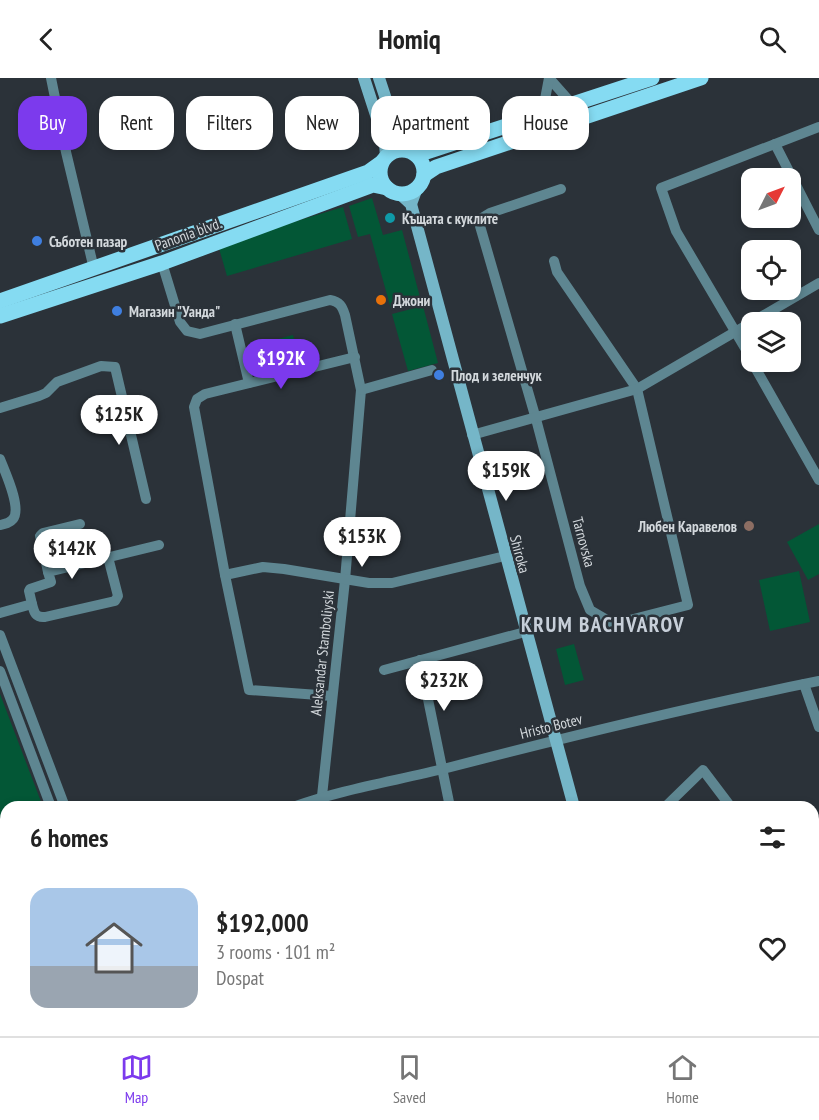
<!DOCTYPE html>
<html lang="en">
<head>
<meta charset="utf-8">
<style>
	body { margin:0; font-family:"PT Sans Narrow",sans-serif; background:#f2f2f2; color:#222; height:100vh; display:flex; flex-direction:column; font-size:22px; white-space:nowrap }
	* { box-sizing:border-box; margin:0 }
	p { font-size:20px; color:#767676 }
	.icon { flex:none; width:33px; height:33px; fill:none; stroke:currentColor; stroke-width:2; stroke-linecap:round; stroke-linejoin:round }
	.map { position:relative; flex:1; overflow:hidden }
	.details { position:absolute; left:0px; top:723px; width:819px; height:236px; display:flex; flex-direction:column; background:#fff; border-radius:18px 18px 0 0; box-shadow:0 3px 9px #0003 }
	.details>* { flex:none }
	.guide { position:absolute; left:18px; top:18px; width:783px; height:54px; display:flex; gap:12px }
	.needle { width:39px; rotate:48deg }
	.fabs { position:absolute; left:741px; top:90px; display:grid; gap:12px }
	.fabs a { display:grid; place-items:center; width:60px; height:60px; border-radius:12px; background:#fff; box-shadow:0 3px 9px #0003; font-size:30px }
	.price { position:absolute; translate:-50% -51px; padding:0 14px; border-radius:21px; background:#fff; color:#222; font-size:20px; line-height:39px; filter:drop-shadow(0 2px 3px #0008) }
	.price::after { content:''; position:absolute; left:50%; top:36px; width:18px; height:14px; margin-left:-9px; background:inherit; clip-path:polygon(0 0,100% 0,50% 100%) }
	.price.selected { background:#7c3aed; color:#fff }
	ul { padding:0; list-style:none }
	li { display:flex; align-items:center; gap:18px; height:150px; padding:0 30px }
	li+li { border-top:2px solid #e0e0e0 }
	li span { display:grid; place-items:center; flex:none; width:168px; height:120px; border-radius:18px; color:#555 }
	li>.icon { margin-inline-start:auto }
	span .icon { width:72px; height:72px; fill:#fffc; stroke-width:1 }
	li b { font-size:26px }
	h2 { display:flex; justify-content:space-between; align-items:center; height:72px; padding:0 30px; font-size:26px }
	.tag { padding:0 21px; border-radius:18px; background:#fff; box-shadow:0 3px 9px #0003; font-size:21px; line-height:54px }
	.tag.selected { background:#7c3aed; color:#fff }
	header { display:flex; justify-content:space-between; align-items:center; height:78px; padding:0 30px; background:#fff; font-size:27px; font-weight:600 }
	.dock { display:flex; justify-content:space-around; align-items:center; height:84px; border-top:2px solid #e0e0e0; background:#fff; font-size:16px; color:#767676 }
	.dock a { display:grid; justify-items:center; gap:3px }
	.dock .selected { color:#7c3aed }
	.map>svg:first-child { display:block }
	.green { fill:#035736 }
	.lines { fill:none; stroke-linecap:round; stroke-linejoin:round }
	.minor { stroke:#5e8691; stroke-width:10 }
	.secondary { stroke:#75b6c8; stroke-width:12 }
	.primary { stroke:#85dbf2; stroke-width:15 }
	.culture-dot { fill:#0f9aa8; stroke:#2b3239; stroke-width:2 }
	.shop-dot { fill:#3f7fe0; stroke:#2b3239; stroke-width:2 }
	.food-dot { fill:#e8710a; stroke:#2b3239; stroke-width:2 }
	.education-dot { fill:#8d6e63; stroke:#2b3239; stroke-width:2 }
	.labels { text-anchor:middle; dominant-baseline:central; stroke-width:5; stroke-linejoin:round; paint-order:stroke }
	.poi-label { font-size:15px; font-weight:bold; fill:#d3d8dc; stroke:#2b3239; text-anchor:start }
	.street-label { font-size:15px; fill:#d3d8dc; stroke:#2b3239 }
	.district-label { font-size:21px; font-weight:bold; letter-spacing:1.5px; fill:#c7cfd9; stroke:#2b3239 }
</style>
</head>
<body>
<header><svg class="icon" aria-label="back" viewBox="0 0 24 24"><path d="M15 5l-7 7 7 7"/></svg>Homiq<svg class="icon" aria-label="search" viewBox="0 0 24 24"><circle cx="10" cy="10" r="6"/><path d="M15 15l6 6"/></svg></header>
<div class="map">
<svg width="819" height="958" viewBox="0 0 819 958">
	<rect width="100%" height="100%" fill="#2b3239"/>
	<g class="green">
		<path d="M372 120 383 157 402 152 421 223 391 231 370 156 358 159 349 128Z"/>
		<path d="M343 129 352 161 227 198 218 167Z"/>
		<path d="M423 228 438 285 408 293 392 236Z"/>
		<path d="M293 257 301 289 287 293 278 261Z"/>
		<path d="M819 446V496L808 502 787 464Z"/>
		<path d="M799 493 810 544 770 553 759 502Z"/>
		<path d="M574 566 584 602 565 607 556 571Z"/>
		<path d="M0 616 43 729H6V821L0 823Z"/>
	</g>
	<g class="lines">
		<g class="minor">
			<path d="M51 0 66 74 94 191"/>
			<path d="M549 0 573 27"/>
			<path d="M542 37 549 0"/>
			<path d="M775 66 819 152"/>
			<path d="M554 183 557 194 637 311 688 527 614 546 590 532 580 508 536 341 480 148 482 140 490 135 561 111"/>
			<path d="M162 185 180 244 187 253 200 256 330 222C340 224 342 228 345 237L361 312 345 502 322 718 326 729"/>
			<path d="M235 246 249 305"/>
			<path d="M752 282 676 153 661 110 819 49"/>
			<path d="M752 284 819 402"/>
			<path d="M361 312 432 292"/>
			<path d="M0 330 39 318 46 315 57 304 101 288 115 289 146 421"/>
			<path d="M472 357 637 311 819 205"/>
			<path d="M0 381C5 394 22 430 13 441 10 445 5 446 0 447"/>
			<path d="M48 494 40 458 43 455 80 446"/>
			<path d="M225 497 263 489 284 491 369 505H392L505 478"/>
			<path d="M32 526C34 534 35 540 45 539L115 523 118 518 108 479"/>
			<path d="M0 535 32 526 29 513 30 511 51 504 48 494 159 467"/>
			<path d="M0 557 65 729"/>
			<path d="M420 582 450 729"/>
			<path d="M384 592 525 554"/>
			<path d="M0 593 51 729"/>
			<path d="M804 606 819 649"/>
			<path d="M332 618 249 612 225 497 194 329 197 321 205 316 355 279"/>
			<path d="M293 729C343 711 395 703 447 690 570 658 694 628 819 603"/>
			<path d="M665 729 703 692 731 729"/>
			<path d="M813 835 819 842"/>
			<path d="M0 836 6 834"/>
			<path d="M813 889 819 885"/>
			<path d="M0 894 6 892"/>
			<path d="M146 952 148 958"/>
			<path d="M199 952 202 958"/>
			<path d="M249 952 252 958"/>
			<path d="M410 952 412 958"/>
			<path d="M505 952 507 958"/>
			<path d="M54 958 57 952"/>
			<path d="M450 958 465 952"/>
			<path d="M724 958 731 952"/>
		</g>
		<g class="secondary">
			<path d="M364 0 385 65 386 79"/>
			<path d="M379 0 399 61 405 71"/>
			<path d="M399 115 411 126 574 729"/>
			<path d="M411 126 417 110"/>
			<path d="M634 952 635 958"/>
		</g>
		<g class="primary">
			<circle cx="402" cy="94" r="22"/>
			<path d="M417 77 652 0"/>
			<path d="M424 97 436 89 701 0"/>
			<path d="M0 223 368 94 382 84"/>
			<path d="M0 238 162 185 373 107 387 110"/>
		</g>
	</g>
	<circle class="culture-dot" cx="390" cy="140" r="6"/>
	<g class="shop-dot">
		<circle cx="37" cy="163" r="6"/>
		<circle cx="117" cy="233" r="6"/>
		<circle cx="439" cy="297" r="6"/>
	</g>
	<circle class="food-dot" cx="381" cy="222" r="6"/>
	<circle class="education-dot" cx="749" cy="448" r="6"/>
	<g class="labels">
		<g class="poi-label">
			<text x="402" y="140">Къщата с куклите</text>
			<text x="49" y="163">Съботен пазар</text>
			<text x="393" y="222">Джони</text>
			<text x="129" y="233">Магазин "Уанда"</text>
			<text x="451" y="297">Плод и зеленчук</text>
			<text x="737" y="448" text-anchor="end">Любен Каравелов</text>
		</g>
		<g class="street-label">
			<text transform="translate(188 156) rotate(-20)">Panonia blvd.</text>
			<text transform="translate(584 464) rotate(75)">Tarnovska</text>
			<text transform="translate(520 476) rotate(75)">Shiroka</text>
			<text transform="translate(322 575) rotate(-84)">Aleksandar Stamboliyski</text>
			<text transform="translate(551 648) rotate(-14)">Hristo Botev</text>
		</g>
		<g class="district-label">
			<text x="603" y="546">KRUM BACHVAROV</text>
		</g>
	</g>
</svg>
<div class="fabs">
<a><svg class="needle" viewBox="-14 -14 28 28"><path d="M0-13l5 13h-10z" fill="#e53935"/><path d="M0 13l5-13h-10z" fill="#767676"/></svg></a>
<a><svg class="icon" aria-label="locate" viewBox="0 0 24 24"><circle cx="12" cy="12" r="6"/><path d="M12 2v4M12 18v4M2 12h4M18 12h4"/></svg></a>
<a><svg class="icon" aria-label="layers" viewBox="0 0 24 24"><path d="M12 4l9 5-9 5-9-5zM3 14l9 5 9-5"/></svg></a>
</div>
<b class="price selected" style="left:281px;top:312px">$192K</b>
<b class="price" style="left:119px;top:368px">$125K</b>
<b class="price" style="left:506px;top:424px">$159K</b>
<b class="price" style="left:362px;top:490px">$153K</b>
<b class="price" style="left:72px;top:502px">$142K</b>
<b class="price" style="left:444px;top:634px">$232K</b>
<div class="guide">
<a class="tag selected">Buy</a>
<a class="tag">Rent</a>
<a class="tag">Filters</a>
<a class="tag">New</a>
<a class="tag">Apartment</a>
<a class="tag">House</a>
</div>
<section class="details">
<h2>6 homes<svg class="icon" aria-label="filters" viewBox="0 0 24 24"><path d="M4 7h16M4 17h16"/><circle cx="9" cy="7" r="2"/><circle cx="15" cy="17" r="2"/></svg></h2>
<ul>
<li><span style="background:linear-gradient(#a9c7e8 65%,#9aa5b1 0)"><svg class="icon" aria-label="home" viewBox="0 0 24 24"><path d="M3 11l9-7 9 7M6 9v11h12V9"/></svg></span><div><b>$192,000</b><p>3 rooms · 101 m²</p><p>Dospat</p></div><svg class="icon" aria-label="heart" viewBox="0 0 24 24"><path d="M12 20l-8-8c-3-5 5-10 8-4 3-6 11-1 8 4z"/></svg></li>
</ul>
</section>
</div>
<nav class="dock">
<a class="selected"><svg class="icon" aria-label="map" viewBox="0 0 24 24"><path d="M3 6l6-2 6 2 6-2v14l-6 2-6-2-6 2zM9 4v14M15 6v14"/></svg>Map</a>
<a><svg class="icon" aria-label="saved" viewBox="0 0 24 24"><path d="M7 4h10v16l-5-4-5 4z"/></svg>Saved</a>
<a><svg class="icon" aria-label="home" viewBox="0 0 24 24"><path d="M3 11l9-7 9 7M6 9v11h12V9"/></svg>Home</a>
</nav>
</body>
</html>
